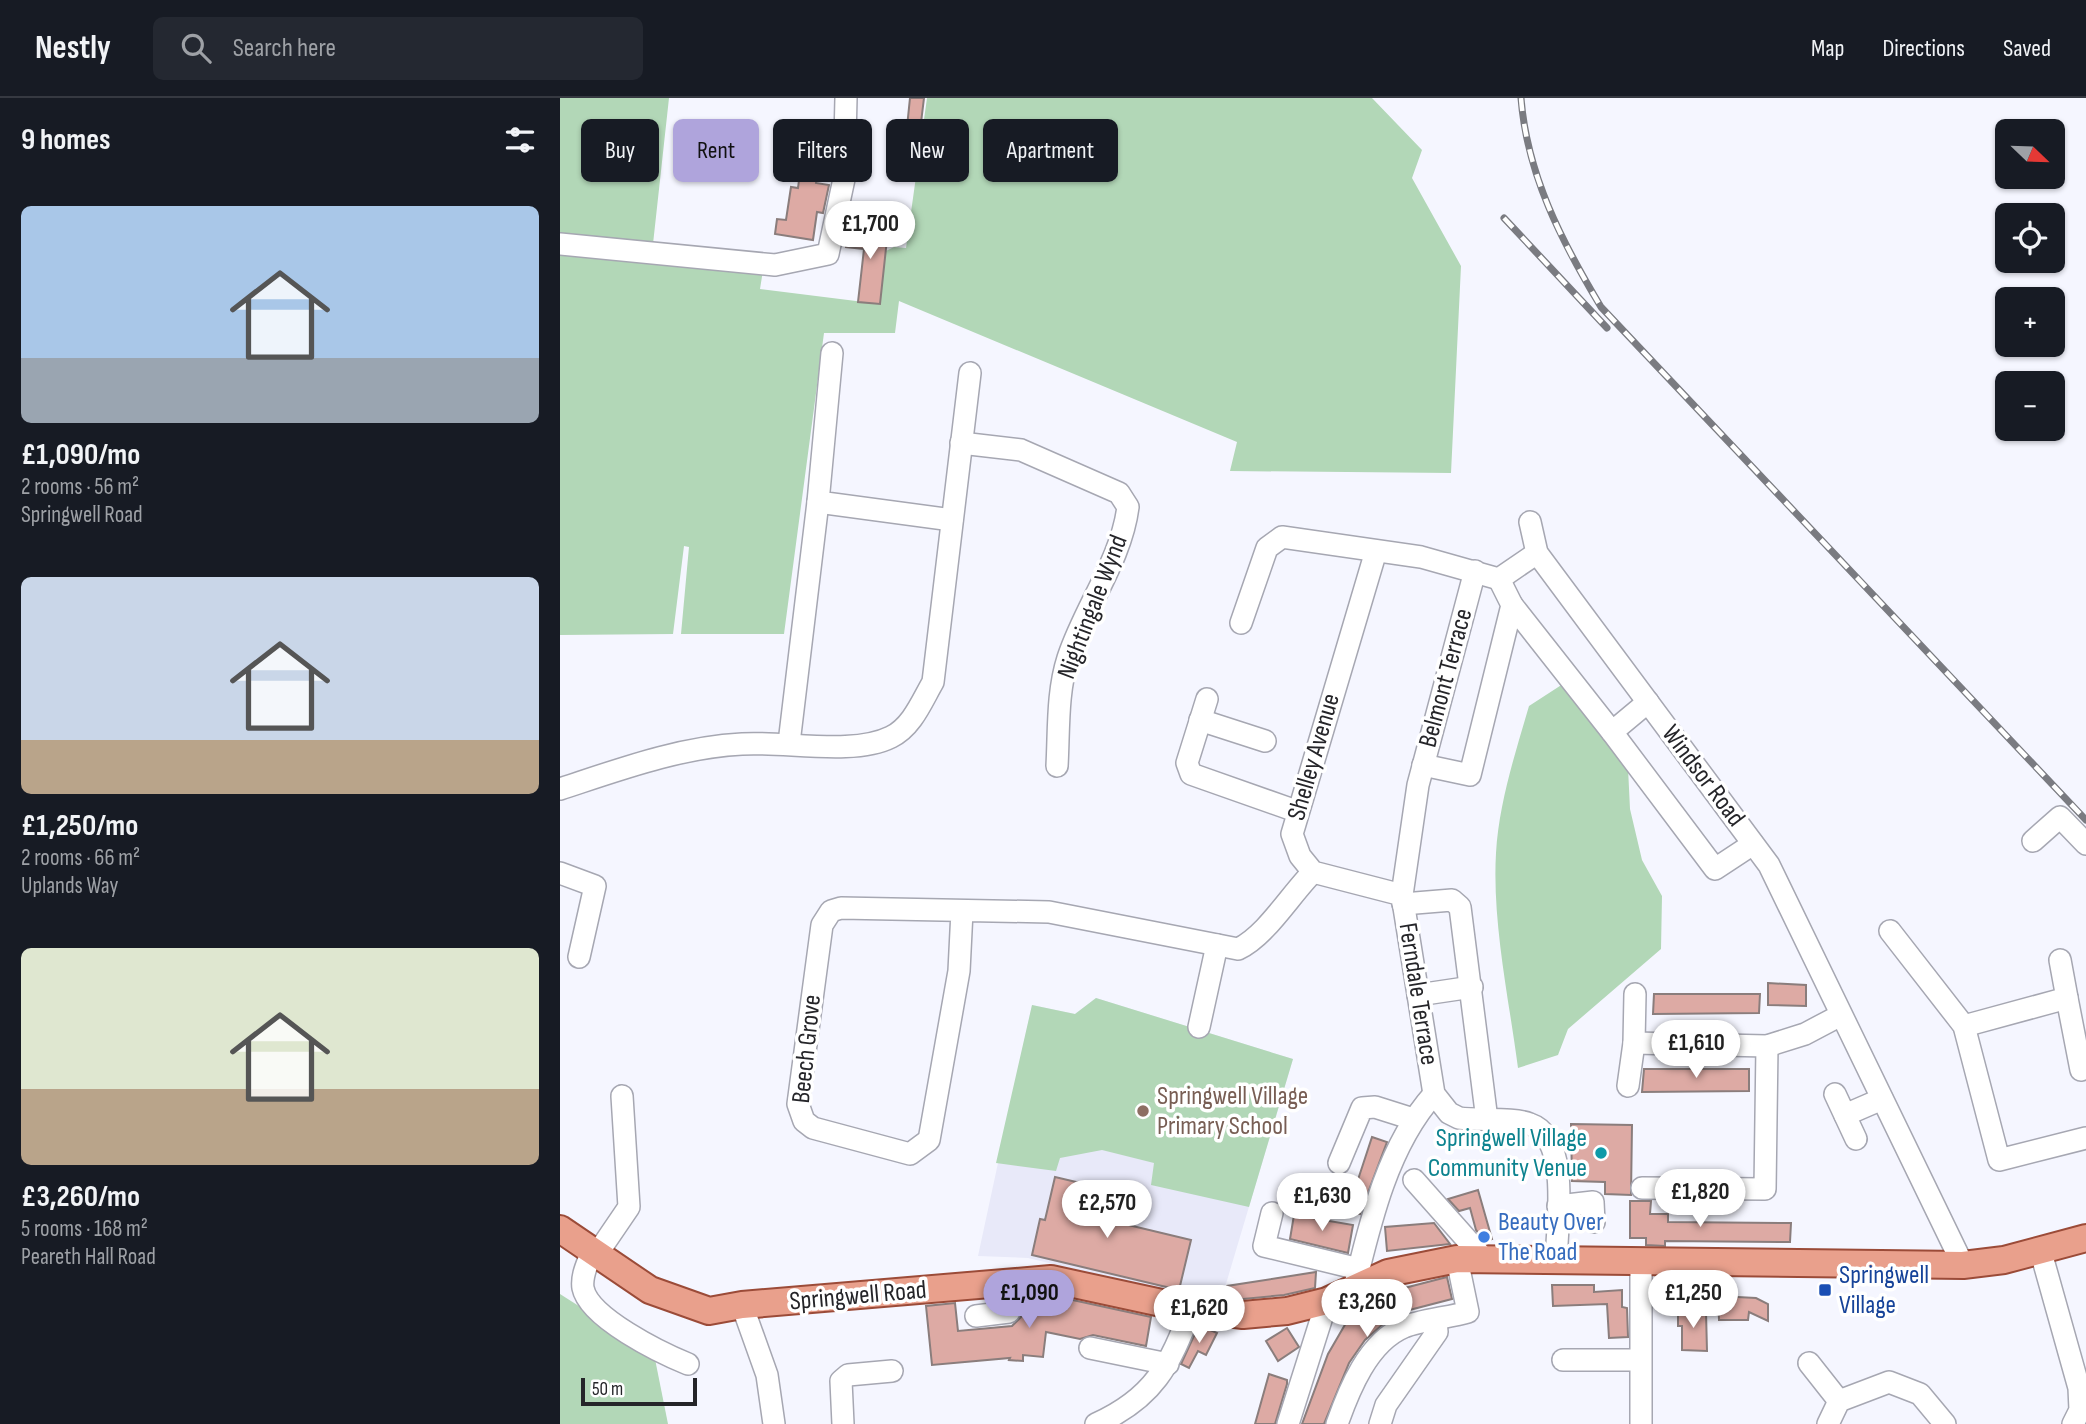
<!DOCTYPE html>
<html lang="en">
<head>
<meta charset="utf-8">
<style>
	body { margin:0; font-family:"Sofia Sans Condensed",sans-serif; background:#242831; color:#f1f3f6; height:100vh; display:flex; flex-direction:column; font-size:26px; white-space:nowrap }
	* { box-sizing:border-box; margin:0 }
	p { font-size:23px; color:#9ea1a6 }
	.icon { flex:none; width:38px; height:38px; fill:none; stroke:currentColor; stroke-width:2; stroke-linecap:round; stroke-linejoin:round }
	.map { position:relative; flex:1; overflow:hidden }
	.drawer { display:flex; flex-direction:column; background:#171b24; width:560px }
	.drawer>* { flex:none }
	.hud { position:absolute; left:21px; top:21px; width:665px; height:63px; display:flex; gap:14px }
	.needle { width:46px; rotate:113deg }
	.controls { position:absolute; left:1435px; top:21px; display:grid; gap:14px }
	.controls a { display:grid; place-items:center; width:70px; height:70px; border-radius:10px; background:#171b24; box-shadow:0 2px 5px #0004; font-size:35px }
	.scale { position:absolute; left:21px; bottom:18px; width:116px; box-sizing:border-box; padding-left:7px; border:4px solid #252529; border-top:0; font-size:19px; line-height:24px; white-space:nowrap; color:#252529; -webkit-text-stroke:5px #fff; paint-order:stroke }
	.price { position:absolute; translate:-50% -60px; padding:0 16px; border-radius:24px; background:#fff; color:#222; font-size:23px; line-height:46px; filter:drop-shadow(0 2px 4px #0008) }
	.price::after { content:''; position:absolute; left:50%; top:42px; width:21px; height:16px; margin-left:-10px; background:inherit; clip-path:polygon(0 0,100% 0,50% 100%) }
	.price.selected { background:#afa4dc; color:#111 }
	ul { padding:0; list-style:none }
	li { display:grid; align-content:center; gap:14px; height:371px; padding:0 21px }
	li span { display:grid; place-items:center; height:217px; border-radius:10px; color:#555 }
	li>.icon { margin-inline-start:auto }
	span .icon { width:126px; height:126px; fill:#fffc; stroke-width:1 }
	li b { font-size:30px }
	h2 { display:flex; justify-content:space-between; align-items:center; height:84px; padding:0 21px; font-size:30px }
	.pill { padding:0 24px; border-radius:10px; background:#171b24; box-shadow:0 2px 5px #0004; font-size:24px; line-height:63px }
	.pill.selected { background:#afa4dc; color:#111 }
	header { display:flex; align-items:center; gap:42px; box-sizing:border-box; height:98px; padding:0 35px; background:#171b24; border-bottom:2px solid #363941 }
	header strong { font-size:33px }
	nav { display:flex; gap:38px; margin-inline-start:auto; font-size:24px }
	.search { width:490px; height:63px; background:#242831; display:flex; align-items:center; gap:18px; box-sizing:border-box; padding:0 24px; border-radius:10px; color:#9ea1a6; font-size:26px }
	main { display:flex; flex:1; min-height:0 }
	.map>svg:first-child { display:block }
	.built { fill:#e8e9f9 }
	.green { fill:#b2d7b7 }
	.building { fill:#ddaaa4; stroke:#8a7d7c; stroke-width:2 }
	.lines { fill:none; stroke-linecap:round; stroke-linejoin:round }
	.minor-casing { stroke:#a6a7b2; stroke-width:24 }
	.major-casing { stroke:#9b4b38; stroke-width:30 }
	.minor { stroke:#fff; stroke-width:21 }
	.major { stroke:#e9a08c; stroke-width:26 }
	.rail-casing { stroke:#7a7b81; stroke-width:7 }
	.rail { stroke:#fff; stroke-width:4.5; stroke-dasharray:13; stroke-linecap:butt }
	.education-dot { fill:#8d6e63; stroke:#fff; stroke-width:2.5 }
	.culture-dot { fill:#0f9aa8; stroke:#fff; stroke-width:2.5 }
	.shop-dot { fill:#3f7fe0; stroke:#fff; stroke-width:2.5 }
	.transit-dot { fill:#1a4fb4; stroke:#fff; stroke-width:2.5 }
	.labels { text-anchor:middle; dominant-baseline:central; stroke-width:7; stroke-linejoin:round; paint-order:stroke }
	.street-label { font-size:26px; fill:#252529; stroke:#fff }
	.education-label { font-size:26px; fill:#785e54; stroke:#fff; text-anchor:start }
	.culture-label { font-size:26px; fill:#0d838f; stroke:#fff; text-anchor:end }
	.shop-label { font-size:26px; fill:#366cbe; stroke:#fff; text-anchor:start }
	.transit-label { font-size:26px; fill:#164399; stroke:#fff; text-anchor:start }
</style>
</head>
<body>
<header>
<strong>Nestly</strong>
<div class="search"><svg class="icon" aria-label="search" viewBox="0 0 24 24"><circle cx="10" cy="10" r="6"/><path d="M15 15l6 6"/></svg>Search here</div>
<nav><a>Map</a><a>Directions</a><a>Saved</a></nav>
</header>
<main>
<section class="drawer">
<h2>9 homes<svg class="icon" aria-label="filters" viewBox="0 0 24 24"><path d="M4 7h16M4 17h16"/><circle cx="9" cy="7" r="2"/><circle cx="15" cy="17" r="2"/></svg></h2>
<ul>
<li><span style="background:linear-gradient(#a9c7e8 70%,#9aa5b1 0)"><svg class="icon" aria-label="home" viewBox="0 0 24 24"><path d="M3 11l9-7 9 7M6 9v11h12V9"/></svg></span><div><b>£1,090/mo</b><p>2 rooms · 56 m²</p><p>Springwell Road</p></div></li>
<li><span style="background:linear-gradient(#c9d6e8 75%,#b9a48a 0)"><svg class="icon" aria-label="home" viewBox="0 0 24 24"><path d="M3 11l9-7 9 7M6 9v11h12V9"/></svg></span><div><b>£1,250/mo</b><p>2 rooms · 66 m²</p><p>Uplands Way</p></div></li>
<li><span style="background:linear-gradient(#dfe7d0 65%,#b9a48a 0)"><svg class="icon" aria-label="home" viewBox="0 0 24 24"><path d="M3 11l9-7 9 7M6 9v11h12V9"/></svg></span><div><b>£3,260/mo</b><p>5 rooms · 168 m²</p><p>Peareth Hall Road</p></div></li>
</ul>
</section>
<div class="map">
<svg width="1526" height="1326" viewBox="0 0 1526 1326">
	<rect width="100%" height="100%" fill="#f5f6ff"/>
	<path class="built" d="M536 900 733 961 660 1206 468 1160 418 1158 472 907 515 916Z"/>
	<g class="green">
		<path d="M0 0H109L92 155 204 166 200 191 320 206 326 153 334 149 346 150 367 0H812L862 52 852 80 901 168 891 375 670 373 677 344 339 203 335 235H264L224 536H121L129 449 124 448 113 536 0 537Z"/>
		<path d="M1006 584 1068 670 1070 711 1082 762 1102 798 1101 851 1008 931 998 957 958 970C949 901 932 824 936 755 939 705 955 656 969 608Z"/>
		<path d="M536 900 733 961 689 1109 591 1087 594 1065 542 1052 500 1060 496 1073 436 1065 472 907 515 916Z"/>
		<path d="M0 1196 94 1256 108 1326H0Z"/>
	</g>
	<g class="building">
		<path d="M350 0H364L359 41 346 39Z"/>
		<path d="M240 74 257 76 256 85 269 87 263 115 257 114 253 142 215 136 217 121 226 122 231 89 238 90Z"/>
		<path d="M288 128 328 132 320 206 298 204 304 151 286 149Z"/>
		<path d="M1208 885 1246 887V908L1208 907Z"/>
		<path d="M1094 896H1200L1199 915 1093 916Z"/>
		<path d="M1084 971H1189V993L1082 994Z"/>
		<path d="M1011 1026 1072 1027 1071 1097 1045 1096V1084L1012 1083Z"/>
		<path d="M812 1039 827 1044 800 1116 788 1112Z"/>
		<path d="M495 1079 529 1087 526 1101 563 1110 560 1125 631 1142 619 1192 472 1157 480 1121 485 1122Z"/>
		<path d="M918 1092 932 1141 925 1143 916 1132 910 1110 899 1113 888 1101Z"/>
		<path d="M1070 1103H1091L1090 1116H1108V1124L1231 1125 1230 1144 1105 1143V1148L1086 1147V1140H1070Z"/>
		<path d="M734 1117 793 1127 788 1155 730 1141Z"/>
		<path d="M874 1125 890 1146 827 1153 825 1129Z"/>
		<path d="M756 1174 755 1190 724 1197 683 1201 664 1199 667 1188Z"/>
		<path d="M887 1179 892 1201 838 1215 823 1226 805 1242 789 1265 764 1326H742L768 1256 786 1225 829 1194Z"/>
		<path d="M992 1187H1034V1194L1062 1192V1209L1067 1210 1068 1239 1049 1240 1047 1206 993 1208Z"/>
		<path d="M1158 1198 1196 1200 1208 1206V1223L1189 1214 1188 1222H1159Z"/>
		<path d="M462 1199 508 1201 591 1219 586 1248 533 1237 520 1241 486 1234 483 1259 463 1257V1263L449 1262 450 1260 372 1267 366 1208 395 1205 398 1233 452 1228 461 1219Z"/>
		<path d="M1118 1213 1146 1214 1147 1253 1122 1252V1228H1118Z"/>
		<path d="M639 1227 657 1235 646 1257 638 1253 629 1270 621 1266Z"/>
		<path d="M727 1230 739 1249 718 1263 706 1243Z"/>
		<path d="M709 1276 727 1282V1286L715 1326H695Z"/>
	</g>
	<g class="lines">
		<g class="minor-casing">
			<g id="minor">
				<path d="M0 146 215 167 268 156 284 81 286 0"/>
				<path d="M272 255 258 404 392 422"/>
				<path d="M401 345 461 352 559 395 568 409C561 463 525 508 508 560 497 594 499 632 497 668"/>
				<path d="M970 424 977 455 1209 767 1403 1167"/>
				<path d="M816 453 732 736 740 758 753 774 842 797"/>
				<path d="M915 473 858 687 842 797 874 996 889 1015 899 1020C919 1023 953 1019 970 1026 1011 1040 997 1128 996 1163"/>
				<path d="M952 507 1052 634 1088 604"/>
				<path d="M681 525 707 450 722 439 861 459 939 481 977 455"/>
				<path d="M647 601 627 665 631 676 736 713"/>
				<path d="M640 622 705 643"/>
				<path d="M1052 634 1155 771 1193 746"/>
				<path d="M229 645 258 404"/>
				<path d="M863 667 910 677 952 507 939 481"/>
				<path d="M0 691C58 672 120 649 182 646 225 643 293 658 331 639 352 629 362 603 373 584L410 275"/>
				<path d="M1473 743 1500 719 1526 746"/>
				<path d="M0 775 35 788 19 859"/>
				<path d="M843 806 892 802 900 809 927 1022"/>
				<path d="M402 813 399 873 369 1042 350 1056 253 1030 244 1023 238 1006 262 827 271 813 281 810 489 814 678 851C706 838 730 797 753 774"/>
				<path d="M1330 833 1404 928 1439 1062 1526 1040"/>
				<path d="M1500 862 1507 900"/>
				<path d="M858 897 912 889"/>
				<path d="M1404 928 1507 900 1521 972"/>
				<path d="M639 929 657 847"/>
				<path d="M1074 945 1075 896"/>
				<path d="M1068 988 1074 945 1207 948 1245 936 1281 917"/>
				<path d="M1275 996 1296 1041"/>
				<path d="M1285 1017 1322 1001"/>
				<path d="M779 1065 802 1010 815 1009 853 1021"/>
				<path d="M854 1082 925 1162"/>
				<path d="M1082 1090 1205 1091 1207 948"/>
				<path d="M998 1108 1033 1104 1034 1124"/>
				<path d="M712 1115 704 1148 799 1171"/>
				<path d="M1480 1151 1519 1290 1520 1312 1513 1326"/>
				<path d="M32 1153C28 1165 21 1177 23 1190 29 1220 101 1255 128 1266"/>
				<path d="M37 1156 69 1109 62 998"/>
				<path d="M794 1191C810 1124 828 1047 874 996"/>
				<path d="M182 1207 207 1277 214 1326"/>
				<path d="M416 1218 449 1214 448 1185"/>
				<path d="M530 1250 608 1266"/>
				<path d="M1003 1262H1079"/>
				<path d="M1249 1265 1279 1303"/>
				<path d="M283 1326 281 1283 288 1277 332 1273"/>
				<path d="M536 1326C594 1300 610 1267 631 1211"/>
				<path d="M728 1326 767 1203"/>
				<path d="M777 1326C789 1292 808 1244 844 1229 857 1223 891 1219 908 1214L897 1161"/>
				<path d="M820 1326 826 1307 877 1234 876 1223"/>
				<path d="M1081 1326V1164"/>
				<path d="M1268 1326 1279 1303 1329 1284 1360 1296 1385 1326"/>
			</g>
		</g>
		<g class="major-casing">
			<path id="major" d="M0 1131 90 1192 149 1213 182 1207 491 1181 620 1209 683 1217 727 1213 767 1203 828 1175 897 1161 1403 1167 1444 1162 1526 1140"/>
		</g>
		<use href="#minor" class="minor"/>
		<use href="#major" class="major"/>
		<g class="rail-casing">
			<g id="rail">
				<path d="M961 0C967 77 1002 144 1041 209L1526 722"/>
				<path d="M944 120 1047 230"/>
			</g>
		</g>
		<use href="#rail" class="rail"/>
	</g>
	<circle class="education-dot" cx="583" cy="1013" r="7"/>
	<circle class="culture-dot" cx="1041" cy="1055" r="7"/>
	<circle class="shop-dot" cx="924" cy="1139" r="7"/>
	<rect class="transit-dot" x="1258" y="1185" width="14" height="14" rx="3.5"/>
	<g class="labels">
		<g class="street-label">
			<text transform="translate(533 509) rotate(-69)">Nightingale Wynd</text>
			<text transform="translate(886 580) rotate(-75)">Belmont Terrace</text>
			<text transform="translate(754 659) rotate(-74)">Shelley Avenue</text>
			<text transform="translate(1143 678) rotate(53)">Windsor Road</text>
			<text transform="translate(858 896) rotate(81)">Ferndale Terrace</text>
			<text transform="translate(247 951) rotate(-84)">Beech Grove</text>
			<text transform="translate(298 1198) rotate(-5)">Springwell Road</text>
		</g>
		<g class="education-label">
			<text x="597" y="998">Springwell Village<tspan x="597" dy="30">Primary School</tspan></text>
		</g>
		<g class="culture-label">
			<text x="1027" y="1040">Springwell Village<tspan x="1027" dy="30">Community Venue</tspan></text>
		</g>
		<g class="shop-label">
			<text x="938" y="1124">Beauty Over<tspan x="938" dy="30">The Road</tspan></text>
		</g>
		<g class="transit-label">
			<text x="1279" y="1177">Springwell<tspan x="1279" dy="30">Village</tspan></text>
		</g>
	</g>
</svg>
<div class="controls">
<a><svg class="needle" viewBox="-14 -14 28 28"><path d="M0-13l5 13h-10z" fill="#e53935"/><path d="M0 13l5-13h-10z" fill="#9ea1a6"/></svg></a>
<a><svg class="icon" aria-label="locate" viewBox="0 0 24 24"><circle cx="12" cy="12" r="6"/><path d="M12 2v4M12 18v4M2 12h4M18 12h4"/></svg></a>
<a>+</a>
<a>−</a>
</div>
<div class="scale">50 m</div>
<b class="price" style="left:310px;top:163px">£1,700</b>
<b class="price" style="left:1136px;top:982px">£1,610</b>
<b class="price" style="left:1140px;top:1131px">£1,820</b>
<b class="price" style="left:762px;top:1135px">£1,630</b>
<b class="price" style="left:547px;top:1142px">£2,570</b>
<b class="price selected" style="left:469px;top:1232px">£1,090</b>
<b class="price" style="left:1133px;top:1232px">£1,250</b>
<b class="price" style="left:807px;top:1241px">£3,260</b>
<b class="price" style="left:639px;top:1247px">£1,620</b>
<div class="hud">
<a class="pill">Buy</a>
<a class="pill selected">Rent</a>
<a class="pill">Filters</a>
<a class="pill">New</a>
<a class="pill">Apartment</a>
</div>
</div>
</main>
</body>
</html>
